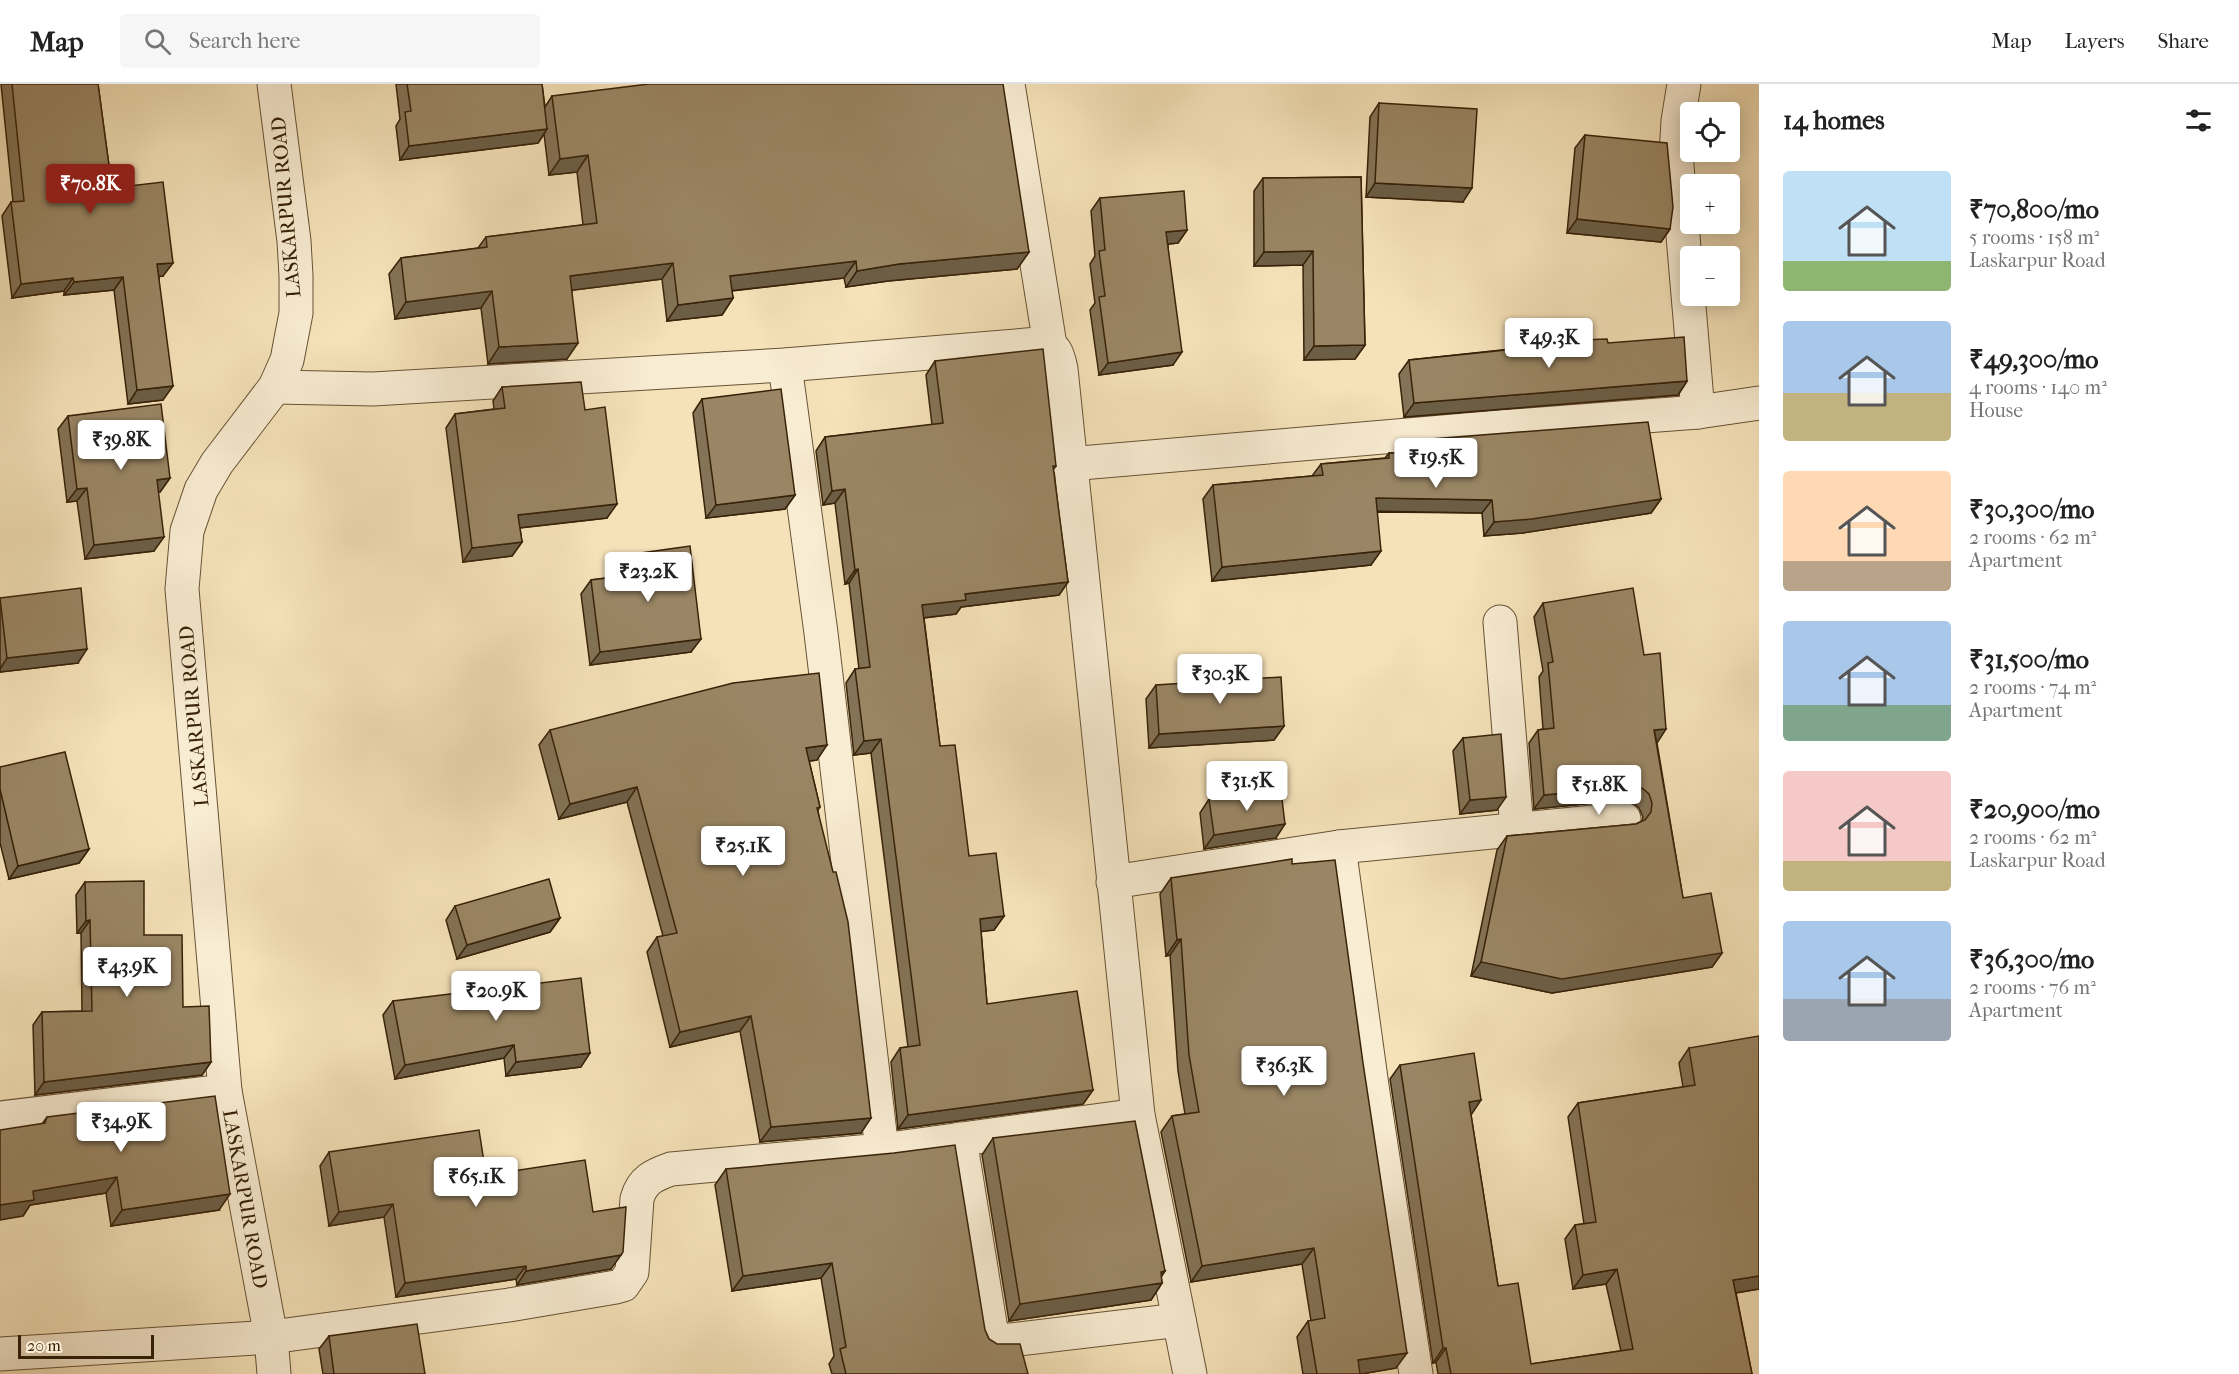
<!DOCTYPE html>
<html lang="en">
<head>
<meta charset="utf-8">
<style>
	body { margin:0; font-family:"IM FELL French Canon",serif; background:#f6f6f6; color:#222; height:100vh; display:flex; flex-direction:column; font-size:22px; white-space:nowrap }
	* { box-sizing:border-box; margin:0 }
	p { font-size:20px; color:#767676 }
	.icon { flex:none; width:33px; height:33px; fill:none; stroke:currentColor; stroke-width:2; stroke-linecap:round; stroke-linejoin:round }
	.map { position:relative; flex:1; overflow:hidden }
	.panel { display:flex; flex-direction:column; background:#fff; width:480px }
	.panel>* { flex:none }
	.fabs { position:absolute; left:1680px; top:18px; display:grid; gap:12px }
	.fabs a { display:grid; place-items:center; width:60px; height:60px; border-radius:6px; background:#fff; box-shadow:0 3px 15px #0003; font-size:30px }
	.scale { position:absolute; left:18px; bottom:15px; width:136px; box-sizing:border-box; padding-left:6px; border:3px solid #382208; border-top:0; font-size:16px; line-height:21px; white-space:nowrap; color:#382208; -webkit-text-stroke:4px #f8ecd2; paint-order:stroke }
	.price { position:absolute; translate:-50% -51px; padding:0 14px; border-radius:6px; background:#fff; color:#222; font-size:20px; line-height:39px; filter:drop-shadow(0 2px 3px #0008) }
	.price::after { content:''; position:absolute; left:50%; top:36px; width:18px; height:14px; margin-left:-9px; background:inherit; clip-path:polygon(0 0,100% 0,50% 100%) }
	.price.active { background:#8f2418; color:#fff }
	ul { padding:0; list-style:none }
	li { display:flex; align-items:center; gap:18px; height:150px; padding:0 24px }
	li span { display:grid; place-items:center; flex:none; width:168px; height:120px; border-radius:6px; color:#555 }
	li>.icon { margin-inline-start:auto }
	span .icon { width:72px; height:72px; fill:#fffc; stroke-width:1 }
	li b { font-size:26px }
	h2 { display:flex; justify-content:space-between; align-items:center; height:72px; padding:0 24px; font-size:26px }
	header { display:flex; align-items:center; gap:36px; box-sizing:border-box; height:84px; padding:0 30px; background:#fff; border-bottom:2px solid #e0e0e0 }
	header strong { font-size:28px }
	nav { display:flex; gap:33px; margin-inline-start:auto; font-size:21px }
	.search { width:420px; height:54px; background:#f6f6f6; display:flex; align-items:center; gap:15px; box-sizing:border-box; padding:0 21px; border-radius:6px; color:#767676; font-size:22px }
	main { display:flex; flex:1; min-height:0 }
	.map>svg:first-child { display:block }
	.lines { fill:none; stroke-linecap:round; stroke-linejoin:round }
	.street-casing { stroke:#675234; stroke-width:35 }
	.street { stroke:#f8ecd2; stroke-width:33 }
	.wall { fill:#847356; stroke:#382208; stroke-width:1.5 }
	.shaded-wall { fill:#6c5e46; stroke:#382208; stroke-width:1.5 }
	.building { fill:#9a8664; stroke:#382208; stroke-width:1.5 }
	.labels { text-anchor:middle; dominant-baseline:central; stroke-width:4.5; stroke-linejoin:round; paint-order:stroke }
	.street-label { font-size:20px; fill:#382208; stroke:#f8ecd2 }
</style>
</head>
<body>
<header>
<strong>Map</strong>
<div class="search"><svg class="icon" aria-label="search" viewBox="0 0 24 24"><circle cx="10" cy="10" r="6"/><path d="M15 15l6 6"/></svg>Search here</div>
<nav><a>Map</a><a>Layers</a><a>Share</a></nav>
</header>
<main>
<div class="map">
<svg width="1759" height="1290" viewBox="0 0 1759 1290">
	<rect width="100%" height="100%" fill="#f5e2b9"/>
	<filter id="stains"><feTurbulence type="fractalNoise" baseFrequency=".00333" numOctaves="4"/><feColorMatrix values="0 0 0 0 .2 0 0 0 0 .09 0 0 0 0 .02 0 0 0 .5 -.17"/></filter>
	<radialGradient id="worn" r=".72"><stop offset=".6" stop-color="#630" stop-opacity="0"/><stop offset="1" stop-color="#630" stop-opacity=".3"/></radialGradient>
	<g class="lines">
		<g class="street-casing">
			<g id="street">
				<path d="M274 0 294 157 296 192V229L287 276 275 303 217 379 201 406 187 447 182 505 225 1007 271 1253 274 1290"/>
				<path d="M1008 0 1050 261"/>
				<path d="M1684 0 1678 37 1676 70 1698 328"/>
				<path d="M785 281 821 549 882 1066"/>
				<path d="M275 303 373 305 785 281 1039 260C1056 260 1058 271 1061 285L1138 1031 1190 1290"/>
				<path d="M1069 380 1501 343 1698 328 1759 319"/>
				<path d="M1500 538 1517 745"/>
				<path d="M1339 763 1372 1002 1416 1290"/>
				<path d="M1113 798 1339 763 1624 735"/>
				<path d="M0 1034 225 1007"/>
				<path d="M960 1055 993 1258 1179 1236"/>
				<path d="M0 1270 271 1253 509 1221 616 1203 623 1201 632 1188 637 1115C642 1096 654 1091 671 1085L882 1066 1138 1031"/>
			</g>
		</g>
		<use href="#street" class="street"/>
	</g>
	<g class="wall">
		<path d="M1 0H98L112 104 163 192H159L163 316 128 320 114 206 64 211V207L12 214 2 132 11 118H13Z"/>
		<path d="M396 0H542L545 23 552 12 1029 168 1017 185 888 197 846 203 844 194 732 207 733 214 722 231 667 237 662 195 572 206 567 275 488 280 481 224 395 235 389 190 401 174 478 164 486 153 583 141 577 88 549 91 544 50 538 59 400 76 396 42 400 35Z"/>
		<path d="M1379 19 1463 118 1366 113 1370 33Z"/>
		<path d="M1585 51 1670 145 1661 158 1567 149 1575 64Z"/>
		<path d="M1361 93 1365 261 1355 275 1304 276 1303 181 1254 182V107L1263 94Z"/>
		<path d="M1100 114 1187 146 1178 159 1168 160 1173 281 1099 291 1090 226 1095 219 1090 180 1095 172 1091 127Z"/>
		<path d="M1525 258 1608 259 1687 297 1678 311 1404 333 1399 290 1409 276 1520 264Z"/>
		<path d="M935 277 1056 382 1053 386 1068 498 1059 511 961 523 956 530 924 534 940 662 969 772 1004 832 994 846 981 847 987 920 1093 1006 1083 1020 898 1045 891 978 900 964 908 963 871 669 854 671 846 599 855 585H859L849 499 845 500 835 419 823 421 816 367 825 353 932 341 926 291Z"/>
		<path d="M502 303 585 326 607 434 520 444 522 458 512 472 463 478 446 344 455 330 494 325 493 317Z"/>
		<path d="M702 315 795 411 785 425 706 434 693 329Z"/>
		<path d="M68 332 170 394 160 408H158L154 467 85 475 77 417 67 418 58 345Z"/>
		<path d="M1418 356 1661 415 1651 429 1523 449 1484 452 1482 429 1377 428 1371 481 1212 497 1203 415 1213 401 1312 392 1321 380 1385 374 1389 369H1409Z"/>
		<path d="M634 470 691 568 590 581 581 510 591 496 625 492 624 483Z"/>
		<path d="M0 514 78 579 0 588Z"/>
		<path d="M1543 519 1657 659 1683 814 1722 869 1712 883 1552 909 1471 892 1497 766 1507 752 1636 740 1642 737 1643 733 1639 724 1632 718 1623 716 1534 725 1529 659 1538 646 1543 645 1539 593 1543 587 1534 533Z"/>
		<path d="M1156 601 1284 642 1274 656 1149 664 1146 615Z"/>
		<path d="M550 646 817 676 809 677 820 723 818 726 861 1049 760 1058 740 947 670 963 647 868 657 853 663 852 627 718 559 735 539 661Z"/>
		<path d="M1463 654 1497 726 1460 730 1453 667Z"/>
		<path d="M0 683 89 765 79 779 9 795 0 759Z"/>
		<path d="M1209 715 1276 754 1204 765 1200 729Z"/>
		<path d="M1171 794 1396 1284 1361 1290H1303L1297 1253 1308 1237H1311L1302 1180 1191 1198 1161 1048 1172 1032 1185 1030 1178 987 1170 871 1166 872 1160 810Z"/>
		<path d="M85 798 144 851 183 923 211 978 202 991 35 1011 33 941 42 928 82 927 81 849H77L76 811Z"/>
		<path d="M455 822 560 834 550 848 457 875 446 836Z"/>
		<path d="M393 917 581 983 506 992 504 974 395 995 383 931Z"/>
		<path d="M1689 964 1759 1205 1736 1209 1752 1290H1438L1436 1278 1433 1279 1390 995 1400 981 1471 1031 1498 1202 1531 1280 1621 1267 1606 1200 1573 1205 1565 1155 1575 1141 1584 1140 1568 1033 1578 1019 1683 1003 1679 979Z"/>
		<path d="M47 1033 219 1126 111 1142 106 1109 30 1121 23 1132 42 1040Z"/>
		<path d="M993 1054 1165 1187 1161 1193 1162 1199 1151 1216 1009 1237 982 1071Z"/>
		<path d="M329 1068 486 1091 593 1128 611 1185 517 1201 516 1195 396 1213 384 1133 329 1142 320 1082Z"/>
		<path d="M726 1085 985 1246 989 1255 1028 1290H832L829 1280 834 1272 821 1194 732 1207 715 1101Z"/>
		<path d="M329 1252 425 1290H323L319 1265Z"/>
	</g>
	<g class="shaded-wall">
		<path d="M547 45 538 59 400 76 409 62Z"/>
		<path d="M588 71 577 88 549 91 560 75Z"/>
		<path d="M1375 99 1472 104 1463 118 1366 113Z"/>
		<path d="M1577 135 1670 145 1661 158 1567 149Z"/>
		<path d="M1187 146 1178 159 1157 161 1166 148Z"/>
		<path d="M1313 167 1303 181 1254 182 1264 168Z"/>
		<path d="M1029 168 1017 185 888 197 846 203 857 187 899 180Z"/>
		<path d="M856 177 844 194 719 208 730 192Z"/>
		<path d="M173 179 163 192 148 194 157 180Z"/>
		<path d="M673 179 662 195 558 208 570 192Z"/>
		<path d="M123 193 114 206 64 211 74 198Z"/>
		<path d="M73 194 64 207 12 214 21 200Z"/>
		<path d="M492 207 481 224 395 235 406 218Z"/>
		<path d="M733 214 722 231 667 237 678 221Z"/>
		<path d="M578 259 567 275 488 280 499 263Z"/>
		<path d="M1365 261 1355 275 1304 276 1314 262Z"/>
		<path d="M1182 268 1173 281 1099 291 1108 279Z"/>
		<path d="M1687 297 1678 311 1404 333 1414 319Z"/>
		<path d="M173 302 163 316 128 320 137 306Z"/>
		<path d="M170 394 160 408 147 410 157 396Z"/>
		<path d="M87 404 77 417 67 418 77 405Z"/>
		<path d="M845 405 835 419 823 421 832 407Z"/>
		<path d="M795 411 785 425 706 434 716 421Z"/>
		<path d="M1376 414 1492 416 1482 429 1366 427Z"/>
		<path d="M1661 415 1651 429 1523 449 1484 452 1494 438Z"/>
		<path d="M617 420 607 434 509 445 518 431Z"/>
		<path d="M164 453 154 467 85 475 94 461Z"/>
		<path d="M522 458 512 472 463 478 472 464Z"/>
		<path d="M1381 467 1371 481 1212 497 1222 483Z"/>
		<path d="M858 485 849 499 845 500 855 486Z"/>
		<path d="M1068 498 1059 511 961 523 956 530 913 535 922 521 965 510Z"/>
		<path d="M701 555 691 568 590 581 600 568Z"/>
		<path d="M87 565 78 579 0 588V585L7 574Z"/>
		<path d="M1284 642 1274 656 1149 664 1159 650Z"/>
		<path d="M1666 645 1657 659 1654 646Z"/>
		<path d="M881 655 871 669 854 671 864 657Z"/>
		<path d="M827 661 817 676 796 679 806 664Z"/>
		<path d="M637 703 627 718 559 735 570 720Z"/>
		<path d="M1632 703 1642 704 1632 718 1623 716 1534 725 1544 711Z"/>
		<path d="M1506 713 1497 726 1460 730 1470 716Z"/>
		<path d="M1285 740 1276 754 1204 765 1214 751Z"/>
		<path d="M89 765 79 779 9 795 18 782Z"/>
		<path d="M1004 832 994 846 970 849 980 835Z"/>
		<path d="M560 834 550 848 457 875 467 861Z"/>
		<path d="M90 836 81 849H77L86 837Z"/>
		<path d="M1181 855 1170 871 1166 872 1177 856Z"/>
		<path d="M1722 869 1712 883 1552 909 1471 892 1481 878Z"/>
		<path d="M751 932 740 947 670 963 680 948Z"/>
		<path d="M514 961 504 974 395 995 405 981Z"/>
		<path d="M590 969 581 983 506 992 516 978Z"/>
		<path d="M211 978 202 991 35 1011 44 998Z"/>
		<path d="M1093 1006 1083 1020 898 1045 908 1031Z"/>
		<path d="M1481 1016 1471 1031 1459 1032 1469 1018Z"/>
		<path d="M871 1034 861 1049 760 1058 771 1043Z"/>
		<path d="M117 1093 106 1109 30 1121 23 1132 0 1136V1121L33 1107Z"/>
		<path d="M230 1110 219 1126 111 1142 122 1126Z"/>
		<path d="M393 1120 384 1133 329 1142 339 1128Z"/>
		<path d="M1314 1164 1302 1180 1191 1198 1202 1182Z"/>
		<path d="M621 1171 611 1185 517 1201 526 1187Z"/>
		<path d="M832 1179 821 1194 732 1207 743 1192Z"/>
		<path d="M526 1182 516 1195 396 1213 405 1199Z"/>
		<path d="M1617 1185 1606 1200 1573 1205 1583 1191Z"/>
		<path d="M1165 1187 1156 1200 1162 1199 1151 1216 1009 1237 1020 1220Z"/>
		<path d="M1759 1192V1205L1723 1211 1733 1196Z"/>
		<path d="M1443 1264H1446L1436 1278 1433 1279Z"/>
		<path d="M1407 1269 1396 1284 1361 1290H1349L1358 1276Z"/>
	</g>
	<g class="building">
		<path d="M12 0H98L112 104 163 98 173 179 157 180 173 302 137 306 123 193 74 198 73 194 21 200 11 118 24 117Z"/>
		<path d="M407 0H542L547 45 409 62 405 28 411 27Z"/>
		<path d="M649 0H1003L1029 168 899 180 857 187 856 177 730 192 733 214 678 221 673 179 570 192 578 259 499 263 492 207 406 218 401 174 487 163 486 153 597 139 588 71 560 75 552 12Z"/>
		<path d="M1379 19 1477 25 1472 104 1375 99Z"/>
		<path d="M1585 51 1667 59 1673 123 1670 145 1577 135Z"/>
		<path d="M1361 93 1365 261 1314 262 1313 167 1264 168 1263 94Z"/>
		<path d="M1184 107 1187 146 1166 148 1182 268 1108 279 1099 213 1105 212 1099 167 1105 166 1100 114Z"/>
		<path d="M1684 253 1687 297 1414 319 1409 276 1525 264V258L1607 255 1608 259Z"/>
		<path d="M1043 265 1056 382H1053L1068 498 965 510 966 516 922 521 940 662 955 661 969 772 996 769 1004 832 980 835 987 920 1077 907 1093 1006 908 1031 900 964 920 961 881 655 864 657 855 585 870 583 858 485 855 486 845 405 832 407 825 353 943 339 935 277Z"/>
		<path d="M581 298 585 326 605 323 617 420 518 431 522 458 472 464 455 330 505 324 502 303Z"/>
		<path d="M781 305 795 411 716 421 702 315Z"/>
		<path d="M161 320 170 394 157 396 164 453 94 461 87 404 77 405 68 332Z"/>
		<path d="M1648 338 1661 415 1532 435 1494 438 1492 416 1376 414 1381 467 1222 483 1213 401 1323 391 1321 380 1389 374V369H1419L1418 356Z"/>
		<path d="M690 462 701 555 600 568 591 496 636 490 634 470Z"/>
		<path d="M81 504 87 565 7 574 0 514Z"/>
		<path d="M1633 504 1644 571 1660 569 1666 645 1654 646 1683 814 1711 809 1722 869 1562 895 1481 878 1507 752 1636 740 1645 736 1651 728 1652 719 1649 710 1642 704 1632 703 1544 711 1538 646 1554 644 1548 579 1553 578 1543 519Z"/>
		<path d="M819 589 827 661 806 664 820 723 817 724 833 788H836L848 838 871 1034 771 1043 751 932 680 948 657 853 677 849 637 703 570 720 550 646 733 599Z"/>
		<path d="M1281 593 1284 642 1159 650 1156 601Z"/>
		<path d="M1501 650 1506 713 1470 716 1463 654Z"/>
		<path d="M65 668 89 765 18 782 0 705V683Z"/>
		<path d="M1281 707 1285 740 1214 751 1209 715Z"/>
		<path d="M1292 775V780L1335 776 1363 979 1407 1269 1358 1276 1360 1290H1317L1308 1237 1325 1234 1314 1164 1202 1182 1172 1032 1199 1028 1189 971 1181 855 1177 856 1171 794Z"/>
		<path d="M549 795 560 834 467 861 455 822Z"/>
		<path d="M144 797V851H182L183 923 209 922 211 978 44 998 42 928 92 927 90 836 86 837 85 798Z"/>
		<path d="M581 894 590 969 516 978 514 961 405 981 393 917Z"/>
		<path d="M1759 952V1192L1733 1196 1752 1290H1451L1446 1264H1443L1400 981 1474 969 1481 1016 1469 1018 1498 1202 1518 1199 1531 1280 1633 1265 1617 1185 1583 1191 1575 1141 1596 1138 1578 1019 1695 1001 1689 964Z"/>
		<path d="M215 1012 230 1110 122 1126 117 1093 33 1107 34 1116 0 1121V1046L45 1039 47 1033Z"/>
		<path d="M1135 1037 1165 1187 1161 1188 1162 1199 1020 1220 993 1054Z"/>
		<path d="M479 1046 486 1091 585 1076 593 1128 626 1123 623 1168 621 1171 526 1187V1182L405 1199 393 1120 339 1128 329 1068Z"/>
		<path d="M955 1061 985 1246 989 1255 997 1260H1020L1028 1290H846L840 1265 846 1263 832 1179 743 1192 726 1085 894 1069Z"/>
		<path d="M417 1240 425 1290H334L329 1252Z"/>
	</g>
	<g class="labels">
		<g class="street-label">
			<text transform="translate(286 123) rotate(-95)">LASKARPUR ROAD</text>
			<text transform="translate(194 632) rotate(-95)">LASKARPUR ROAD</text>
			<text transform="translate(245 1115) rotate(80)">LASKARPUR ROAD</text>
		</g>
	</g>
	<rect width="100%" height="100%" filter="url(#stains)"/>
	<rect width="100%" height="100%" fill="url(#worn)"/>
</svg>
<div class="fabs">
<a><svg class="icon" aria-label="locate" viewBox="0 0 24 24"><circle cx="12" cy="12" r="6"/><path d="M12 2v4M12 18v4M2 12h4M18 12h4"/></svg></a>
<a>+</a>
<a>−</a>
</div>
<div class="scale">20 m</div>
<b class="price active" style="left:90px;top:131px">₹70.8K</b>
<b class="price" style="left:1549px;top:285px">₹49.3K</b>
<b class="price" style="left:121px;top:387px">₹39.8K</b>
<b class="price" style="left:1436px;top:405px">₹19.5K</b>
<b class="price" style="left:648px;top:519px">₹23.2K</b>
<b class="price" style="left:1220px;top:621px">₹30.3K</b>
<b class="price" style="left:1247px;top:728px">₹31.5K</b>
<b class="price" style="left:1599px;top:732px">₹51.8K</b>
<b class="price" style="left:743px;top:793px">₹25.1K</b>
<b class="price" style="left:127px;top:914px">₹43.9K</b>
<b class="price" style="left:496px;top:938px">₹20.9K</b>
<b class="price" style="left:1284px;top:1013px">₹36.3K</b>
<b class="price" style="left:121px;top:1069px">₹34.9K</b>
<b class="price" style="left:476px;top:1124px">₹65.1K</b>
</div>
<section class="panel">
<h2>14 homes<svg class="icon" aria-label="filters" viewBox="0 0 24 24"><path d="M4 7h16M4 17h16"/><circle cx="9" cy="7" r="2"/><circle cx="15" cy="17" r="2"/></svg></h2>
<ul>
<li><span style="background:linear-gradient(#bfe0f5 75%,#8fb573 0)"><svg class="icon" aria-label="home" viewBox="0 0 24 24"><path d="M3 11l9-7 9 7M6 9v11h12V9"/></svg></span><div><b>₹70,800/mo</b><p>5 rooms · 158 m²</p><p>Laskarpur Road</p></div></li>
<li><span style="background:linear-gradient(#a9c7e8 60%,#c2b280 0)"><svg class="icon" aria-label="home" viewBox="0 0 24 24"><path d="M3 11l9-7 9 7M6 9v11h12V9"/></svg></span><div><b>₹49,300/mo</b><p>4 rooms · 140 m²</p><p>House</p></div></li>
<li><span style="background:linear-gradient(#ffd9b3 75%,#b9a48a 0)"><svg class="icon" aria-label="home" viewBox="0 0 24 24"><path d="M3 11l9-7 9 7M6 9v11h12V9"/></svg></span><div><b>₹30,300/mo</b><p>2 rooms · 62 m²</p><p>Apartment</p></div></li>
<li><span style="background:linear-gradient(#a9c7e8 70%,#7fa58c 0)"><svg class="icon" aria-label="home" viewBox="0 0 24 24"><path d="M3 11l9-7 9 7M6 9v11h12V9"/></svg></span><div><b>₹31,500/mo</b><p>2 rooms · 74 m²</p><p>Apartment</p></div></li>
<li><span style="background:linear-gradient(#f6c9c9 75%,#c2b280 0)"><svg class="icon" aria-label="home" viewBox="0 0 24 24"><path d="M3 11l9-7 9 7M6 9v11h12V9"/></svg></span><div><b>₹20,900/mo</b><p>2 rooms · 62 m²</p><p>Laskarpur Road</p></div></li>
<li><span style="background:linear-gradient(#a9c7e8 65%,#9aa5b1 0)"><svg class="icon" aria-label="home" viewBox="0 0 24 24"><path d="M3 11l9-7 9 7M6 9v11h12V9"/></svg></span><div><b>₹36,300/mo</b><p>2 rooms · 76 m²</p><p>Apartment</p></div></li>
</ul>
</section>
</main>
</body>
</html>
